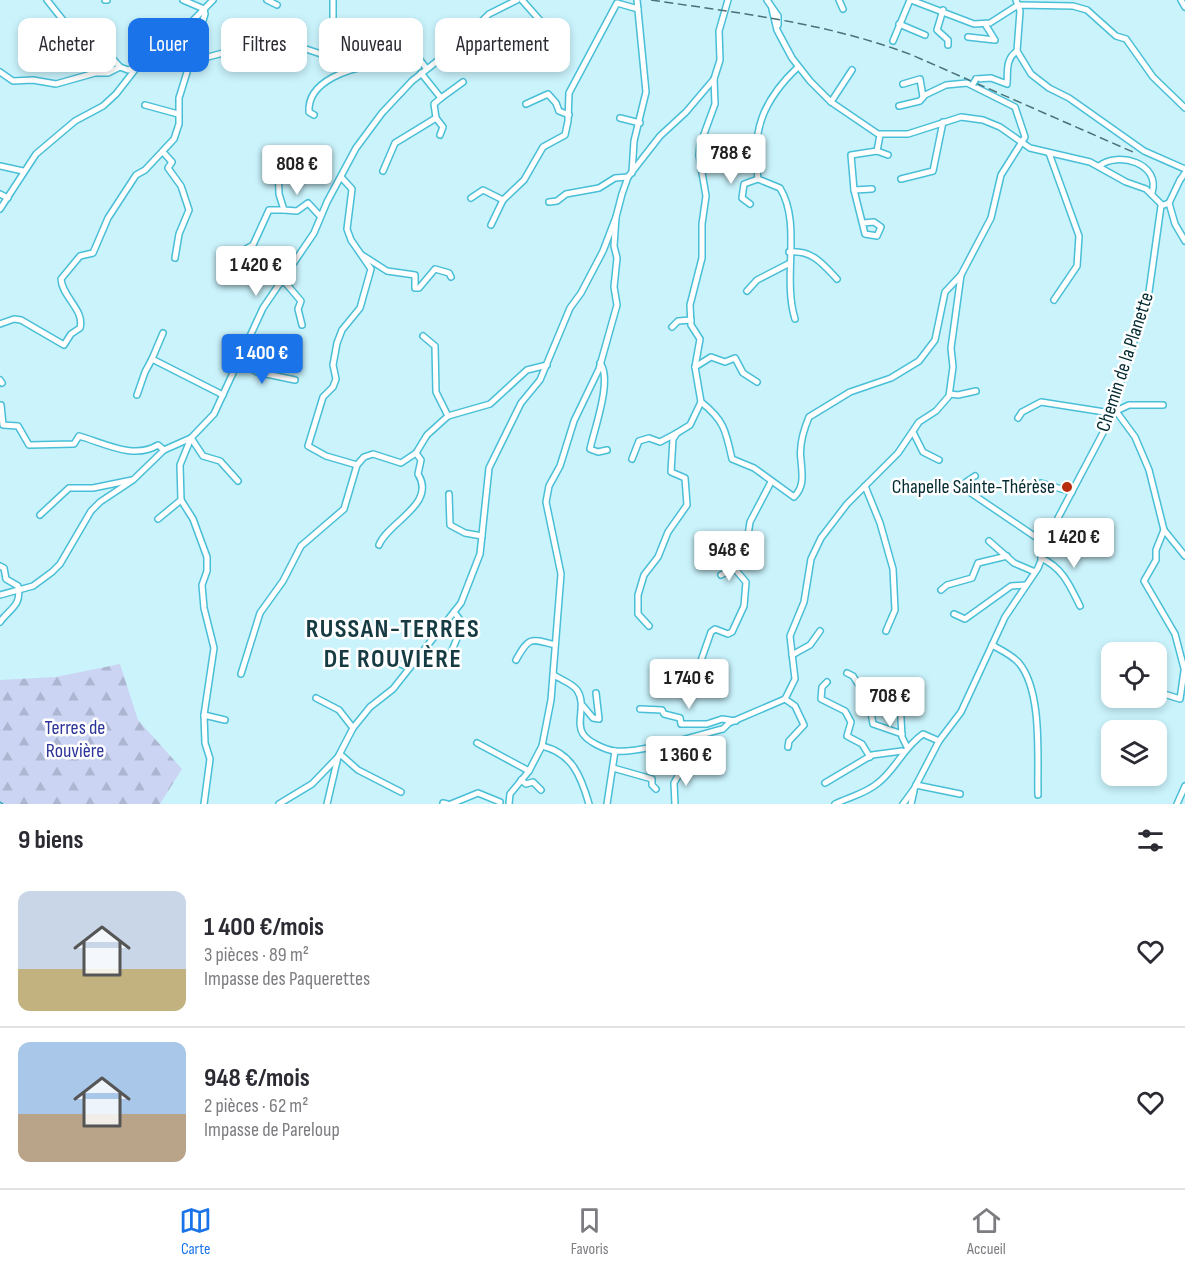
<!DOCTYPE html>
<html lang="fr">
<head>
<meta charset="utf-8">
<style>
	body { margin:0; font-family:"Sofia Sans Condensed",sans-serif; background:#f7f7f7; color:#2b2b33; height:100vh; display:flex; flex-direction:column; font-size:22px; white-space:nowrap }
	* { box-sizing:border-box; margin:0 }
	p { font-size:20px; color:#7c7c81 }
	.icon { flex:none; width:33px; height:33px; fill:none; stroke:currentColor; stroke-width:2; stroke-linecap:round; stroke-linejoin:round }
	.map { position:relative; height:804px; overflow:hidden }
	.side { display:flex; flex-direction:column; background:#fff; flex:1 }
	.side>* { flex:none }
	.top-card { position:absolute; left:18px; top:18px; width:600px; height:54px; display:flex; gap:12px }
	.fabs { position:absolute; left:1101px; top:642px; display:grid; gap:12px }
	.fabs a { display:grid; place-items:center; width:66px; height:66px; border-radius:12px; background:#fff; box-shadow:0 3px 9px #0003; font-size:30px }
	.price { position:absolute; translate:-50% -51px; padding:0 14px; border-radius:6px; background:#fff; color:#222; font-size:20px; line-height:39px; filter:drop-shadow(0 2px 3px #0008) }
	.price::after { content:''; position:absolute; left:50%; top:36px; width:18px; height:14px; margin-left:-9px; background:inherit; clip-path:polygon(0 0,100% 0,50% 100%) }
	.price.current { background:#1a73e8; color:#fff }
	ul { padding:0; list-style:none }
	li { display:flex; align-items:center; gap:18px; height:150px; padding:0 18px }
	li+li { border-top:2px solid #e1e1e2 }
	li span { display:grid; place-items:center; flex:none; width:168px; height:120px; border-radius:12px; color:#555 }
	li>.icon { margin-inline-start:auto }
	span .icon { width:72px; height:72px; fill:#fffc; stroke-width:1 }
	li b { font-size:26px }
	h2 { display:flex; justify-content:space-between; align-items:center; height:72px; padding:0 18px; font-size:26px }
	.tag { padding:0 21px; border-radius:12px; background:#fff; box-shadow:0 3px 9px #0003; font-size:21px; line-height:54px }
	.tag.current { background:#1a73e8; color:#fff }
	.menu { display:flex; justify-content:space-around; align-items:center; height:84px; border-top:2px solid #e1e1e2; background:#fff; font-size:16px; color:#7c7c81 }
	.menu a { display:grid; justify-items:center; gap:3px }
	.menu .current { color:#1a73e8 }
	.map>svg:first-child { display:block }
	.forest { fill:url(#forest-firs) }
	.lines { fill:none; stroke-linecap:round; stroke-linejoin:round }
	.stream { stroke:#2ca5bb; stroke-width:1.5 }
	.minor-casing { stroke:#48bfd6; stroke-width:8 }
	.minor { stroke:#fff; stroke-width:5 }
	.rail { stroke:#497179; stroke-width:1.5; stroke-dasharray:9 4.5; stroke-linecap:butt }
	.minor-bridge-casing { stroke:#48bfd6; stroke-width:8; stroke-linecap:butt }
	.minor-bridge { stroke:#fff; stroke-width:5 }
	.poi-dot { fill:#b72c0f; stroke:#fff; stroke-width:2 }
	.labels { text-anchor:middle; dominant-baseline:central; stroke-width:5; stroke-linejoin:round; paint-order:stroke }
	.street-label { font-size:20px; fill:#032a31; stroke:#fff }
	.poi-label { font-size:20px; fill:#032a31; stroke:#fff; text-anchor:end }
	.park-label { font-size:20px; fill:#2c3399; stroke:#fff }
	.district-label { font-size:26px; font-weight:bold; letter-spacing:1.5px; fill:#163b43; stroke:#fff }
</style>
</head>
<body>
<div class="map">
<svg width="1185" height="804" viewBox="0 0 1185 804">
	<defs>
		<pattern id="forest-firs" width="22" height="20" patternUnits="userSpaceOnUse" patternTransform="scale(1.5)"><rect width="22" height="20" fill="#cbd4f3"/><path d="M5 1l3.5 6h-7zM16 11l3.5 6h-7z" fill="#adb6d1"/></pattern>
	</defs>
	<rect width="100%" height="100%" fill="#caf3fc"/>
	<path class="forest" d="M120 664 138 720 182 769 160 804H0V680L56 677Z"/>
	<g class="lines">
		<path class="stream" d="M0 802 3 804"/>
		<g class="minor-casing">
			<g id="minor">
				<path d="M47 0 74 34 101 46 120 67 128 70 138 67"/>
				<path d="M105 0H107"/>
				<path d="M183 0 204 9"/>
				<path d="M267 0 277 5"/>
				<path d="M522 0 544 25V39L540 43"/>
				<path d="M767 0 778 16V25"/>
				<path d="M839 0 843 9"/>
				<path d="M911 0 974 24 990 23 1018 5 1073 6 1087 10 1116 36 1126 39 1153 77 1185 108"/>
				<path d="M1181 0 1185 7"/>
				<path d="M772 9 777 30 792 58 810 81 831 102 878 134H908L961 117 983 120 1000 127 1030 148 1090 162 1126 182 1146 189 1162 205"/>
				<path d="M943 10 937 30 948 40V45"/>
				<path d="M899 24 925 35"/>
				<path d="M968 37 995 40 985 24"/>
				<path d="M893 41 910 0"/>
				<path d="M283 48H303L333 58V0"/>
				<path d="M193 50 208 57 223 53"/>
				<path d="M1017 51 1031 74 1049 88 1069 98 1144 151 1185 169"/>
				<path d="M0 72 13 81 33 80 56 84 95 73H108L120 67"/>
				<path d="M421 73 441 98 463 82"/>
				<path d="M714 79 715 104 700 145 699 155 706 196 702 224V258L690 305 691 325 700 339 695 367 701 402C724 420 726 431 732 459L754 468 794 497C805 486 802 474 801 460 799 447 804 429 809 417L850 392 891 378 919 361 935 340 945 292 961 275"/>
				<path d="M976 79 991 78 1007 84C1008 72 1005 59 1017 51L1020 11 1016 0"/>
				<path d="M903 84 920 79 923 97"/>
				<path d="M831 102 852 70"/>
				<path d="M526 104 548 94 556 103 559 111 569 115"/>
				<path d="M145 105 178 114"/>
				<path d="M314 115 309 112C307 80 352 68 373 65L407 46 411 48 426 68"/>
				<path d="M436 118 443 127 440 135"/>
				<path d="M620 118 640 123"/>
				<path d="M877 151 880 135"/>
				<path d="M163 152 172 162 168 168 181 186 189 210 179 234 175 258"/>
				<path d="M1049 153 1079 236 1077 266 1054 300"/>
				<path d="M278 164 279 194 284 210 297 211 308 203 320 216"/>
				<path d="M0 166 23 171"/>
				<path d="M1099 166C1118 151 1161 163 1152 193"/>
				<path d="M383 171 395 143 436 118 434 104 441 98"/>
				<path d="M632 173 634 141 646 92 637 0"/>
				<path d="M341 177 352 189 347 229 351 240 371 269 360 308 342 330 337 343 333 365 336 379 333 387 323 397 308 446 326 456 357 465"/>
				<path d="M901 179 933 171 943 122"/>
				<path d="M854 190 872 189"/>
				<path d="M0 194 8 198"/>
				<path d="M471 198 483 190 503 200 524 180 543 147 565 135 568 121 569 93 617 3 638 9"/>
				<path d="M549 202 557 201 566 194 599 188 615 178 628 177"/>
				<path d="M1169 203 1175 224 1185 241"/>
				<path d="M1169 203 1180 180"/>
				<path d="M750 204 742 198 744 184 758 179"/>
				<path d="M0 209 36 154 75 121 103 106 116 94 141 62 168 46 213 0"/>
				<path d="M863 223 874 222 881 227 877 236 865 234 854 190 851 155 877 151 888 155"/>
				<path d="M491 225 503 200"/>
				<path d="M789 252C812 250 822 263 837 279"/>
				<path d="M362 255 387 271 415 275V288H419L435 269 449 273 451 277"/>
				<path d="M230 258 253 245 269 210H284"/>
				<path d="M283 280 301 301 298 309 302 325"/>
				<path d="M747 291 757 280 790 263"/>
				<path d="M795 319C782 277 802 224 780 188L758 179C751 131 763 100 798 67"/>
				<path d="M0 324 14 319 21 320 64 345 71 334 80 328C85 310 62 297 61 279L80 256 93 253 108 218 136 175 145 170 174 139 179 124V98L205 14 204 9"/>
				<path d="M672 327 678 321 691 320"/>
				<path d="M163 333 152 359 223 395"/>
				<path d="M423 336 435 346 436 392 448 416"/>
				<path d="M239 362 257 372 295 380"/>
				<path d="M600 363C613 379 594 430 590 449L598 452 607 450"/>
				<path d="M695 367 711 357 725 362 735 358 743 373 757 382"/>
				<path d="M0 380 2 383"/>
				<path d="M950 394 958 395 976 391"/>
				<path d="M137 395 145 372 152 359"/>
				<path d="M1 405 3 425 18 426 29 445 74 444 79 436C104 443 134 460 158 445L164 450"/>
				<path d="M1113 407 1135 437 1149 470 1164 530 1156 550V560L1144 581 1175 634 1185 672"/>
				<path d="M1116 411 1129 405H1163"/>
				<path d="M1018 418 1022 412 1041 402 1111 413"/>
				<path d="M913 432 923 452 939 460"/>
				<path d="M191 438 180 465 181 500 193 519 207 557V571L202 585 204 608 214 648 204 715 205 743 210 759 204 804"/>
				<path d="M191 438 203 456 220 461 238 481"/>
				<path d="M632 459 639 441 649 438 660 442 677 433"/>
				<path d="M975 476 966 482 965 489 1046 544"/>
				<path d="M1041 483 1072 492"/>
				<path d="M865 486 880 523 893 569 895 610 886 631"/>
				<path d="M449 494 450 525 465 533 482 536"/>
				<path d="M40 515 69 488H93L132 480"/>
				<path d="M158 519 181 500"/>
				<path d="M1164 530 1185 556"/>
				<path d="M989 541 1014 563 1035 572"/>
				<path d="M379 545C388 522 437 504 418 474L421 460 416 453"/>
				<path d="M1041 558C1063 568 1070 586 1080 606"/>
				<path d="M0 566 4 568 6 579 18 586C22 606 10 608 0 622"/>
				<path d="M721 575 734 568"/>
				<path d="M941 590 947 585 972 578 978 563 1007 556"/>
				<path d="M0 595 33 586 52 572 60 564 91 511 100 502 133 480 164 450 191 438 214 414 263 308 314 233 327 202 356 148 382 113 412 81 455 47 489 14 517 0"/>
				<path d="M954 614 965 619 1011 586 1026 585"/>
				<path d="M649 626 638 614V595L644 575 658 557 668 532 687 505 685 478 671 472 673 439 677 433 690 425 701 402"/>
				<path d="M992 645C1001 650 1012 655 1019 663 1043 692 1037 759 1038 795"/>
				<path d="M450 655 458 636 466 628 454 612"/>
				<path d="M792 655 810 645 820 631"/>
				<path d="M364 659H387L408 667"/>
				<path d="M516 660C529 637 530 638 555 645"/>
				<path d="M697 672 711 632 715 629 728 634 732 632 744 606 746 582 734 568 747 542 750 522 771 482"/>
				<path d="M847 673 853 676 858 684 866 682 873 724 902 734"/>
				<path d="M241 674 260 613 283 581 301 546 344 509 357 465 364 457 373 454 401 463 416 453 427 435 448 416 490 404 527 370 547 365"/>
				<path d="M554 675C561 680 572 683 577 690 587 705 575 722 583 734 588 742 606 750 615 751 638 754 698 735 723 729L729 723 785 699 795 679 790 636 804 602 811 559 821 538 847 504 898 453 919 422 936 411 949 396 953 367 951 348 961 275 991 218 1001 175 1025 137 1015 107 967 83 946 85 925 95 920 101 899 106"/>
				<path d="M827 682 822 687 821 699 845 711 851 722 847 736 862 744 870 757"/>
				<path d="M1161 693 1180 699 1184 671"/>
				<path d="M316 698 339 710 353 728"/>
				<path d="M785 699 795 706 804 725 789 741 788 747"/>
				<path d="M900 701 902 737 907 747"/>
				<path d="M583 706 593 718 599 719 596 693"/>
				<path d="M640 709 662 710 664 714 680 718 681 724H707L722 719 736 721"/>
				<path d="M204 715 225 720"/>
				<path d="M477 743 529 771"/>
				<path d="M542 746C572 753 581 776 589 804"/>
				<path d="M340 754 358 770 401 792"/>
				<path d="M613 768 652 779V785L656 789"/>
				<path d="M521 780 526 784 533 782 541 790"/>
				<path d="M825 783 872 755 902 751"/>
				<path d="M916 785 960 794"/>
				<path d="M443 803 447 804"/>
				<path d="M279 804 312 784 338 757 353 728 370 707 393 689 461 603 480 554 489 468 521 403 540 380 570 308 581 293 603 251 616 217"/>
				<path d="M327 804 338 757"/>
				<path d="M451 804 478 793 500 802"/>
				<path d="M509 804 510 794 529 771 542 746 551 700 561 574 546 502 549 486 560 466 574 421 599 369 617 305 614 287 617 258 614 246 616 217 622 194 628 177 660 136 686 112 714 79 720 60 719 31 728 0"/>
				<path d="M607 804 615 751"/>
				<path d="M675 804 674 783 682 769 676 740"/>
				<path d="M835 804C849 797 865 794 878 783 896 769 903 748 923 734L939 741"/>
				<path d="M903 804 914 789 939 741 961 712 1005 617 1038 568 1058 518 1105 429 1148 299 1161 206 1169 203"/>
				<path d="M911 804 914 791"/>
				<path d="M1177 804 1185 786"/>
			</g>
		</g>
		<use href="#minor" class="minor"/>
		<path class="rail" d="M651 0C739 13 828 23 912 55L1133 152"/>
		<g class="minor-bridge-casing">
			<g id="minor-bridge">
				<path d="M973 84 976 79"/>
				<path d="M1180 180 1185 173"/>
			</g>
		</g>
		<use href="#minor-bridge" class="minor-bridge"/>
	</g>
	<circle class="poi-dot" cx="1067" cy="487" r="6"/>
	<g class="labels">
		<g class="street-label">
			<text transform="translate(1125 362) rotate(-72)">Chemin de la Planette</text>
		</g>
		<g class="poi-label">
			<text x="1055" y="487">Chapelle Sainte-Thérèse</text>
		</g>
		<g class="park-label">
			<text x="75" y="728">Terres de<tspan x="75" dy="23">Rouvière</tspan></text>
		</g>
		<g class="district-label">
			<text x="393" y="629">RUSSAN-TERRES<tspan x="393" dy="30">DE ROUVIÈRE</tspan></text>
		</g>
	</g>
</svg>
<div class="fabs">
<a><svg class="icon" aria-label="locate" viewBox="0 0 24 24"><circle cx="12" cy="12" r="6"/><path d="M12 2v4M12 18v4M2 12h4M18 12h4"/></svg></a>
<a><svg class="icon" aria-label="layers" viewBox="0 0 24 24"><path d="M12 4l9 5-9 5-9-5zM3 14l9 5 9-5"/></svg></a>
</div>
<b class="price" style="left:731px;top:185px">788 €</b>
<b class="price" style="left:297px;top:196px">808 €</b>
<b class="price" style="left:256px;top:297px">1 420 €</b>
<b class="price current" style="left:262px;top:385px">1 400 €</b>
<b class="price" style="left:1074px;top:569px">1 420 €</b>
<b class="price" style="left:729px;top:582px">948 €</b>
<b class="price" style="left:689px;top:710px">1 740 €</b>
<b class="price" style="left:890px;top:728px">708 €</b>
<b class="price" style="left:686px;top:787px">1 360 €</b>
<div class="top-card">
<a class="tag">Acheter</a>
<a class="tag current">Louer</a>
<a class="tag">Filtres</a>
<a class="tag">Nouveau</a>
<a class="tag">Appartement</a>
</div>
</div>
<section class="side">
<h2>9 biens<svg class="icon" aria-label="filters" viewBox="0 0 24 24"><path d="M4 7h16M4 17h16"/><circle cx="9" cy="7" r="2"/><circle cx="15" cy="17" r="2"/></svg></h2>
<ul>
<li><span style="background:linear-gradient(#c9d6e8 65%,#c2b280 0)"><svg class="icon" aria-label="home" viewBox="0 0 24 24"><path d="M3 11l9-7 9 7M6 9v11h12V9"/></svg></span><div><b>1 400 €/mois</b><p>3 pièces · 89 m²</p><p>Impasse des Paquerettes</p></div><svg class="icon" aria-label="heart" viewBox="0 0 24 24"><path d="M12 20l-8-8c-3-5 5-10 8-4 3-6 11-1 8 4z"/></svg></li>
<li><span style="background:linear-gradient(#a9c7e8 60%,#b9a48a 0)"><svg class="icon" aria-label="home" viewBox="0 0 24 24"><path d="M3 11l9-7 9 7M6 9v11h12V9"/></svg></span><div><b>948 €/mois</b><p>2 pièces · 62 m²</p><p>Impasse de Pareloup</p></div><svg class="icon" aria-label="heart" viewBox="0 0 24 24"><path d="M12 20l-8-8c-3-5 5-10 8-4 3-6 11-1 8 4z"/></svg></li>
</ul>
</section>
<nav class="menu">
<a class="current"><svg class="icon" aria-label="map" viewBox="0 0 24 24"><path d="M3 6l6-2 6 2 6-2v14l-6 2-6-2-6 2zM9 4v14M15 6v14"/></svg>Carte</a>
<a><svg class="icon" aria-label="saved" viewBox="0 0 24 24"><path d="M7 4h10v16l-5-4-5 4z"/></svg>Favoris</a>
<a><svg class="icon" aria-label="home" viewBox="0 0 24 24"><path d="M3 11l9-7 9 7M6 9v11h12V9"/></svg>Accueil</a>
</nav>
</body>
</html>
